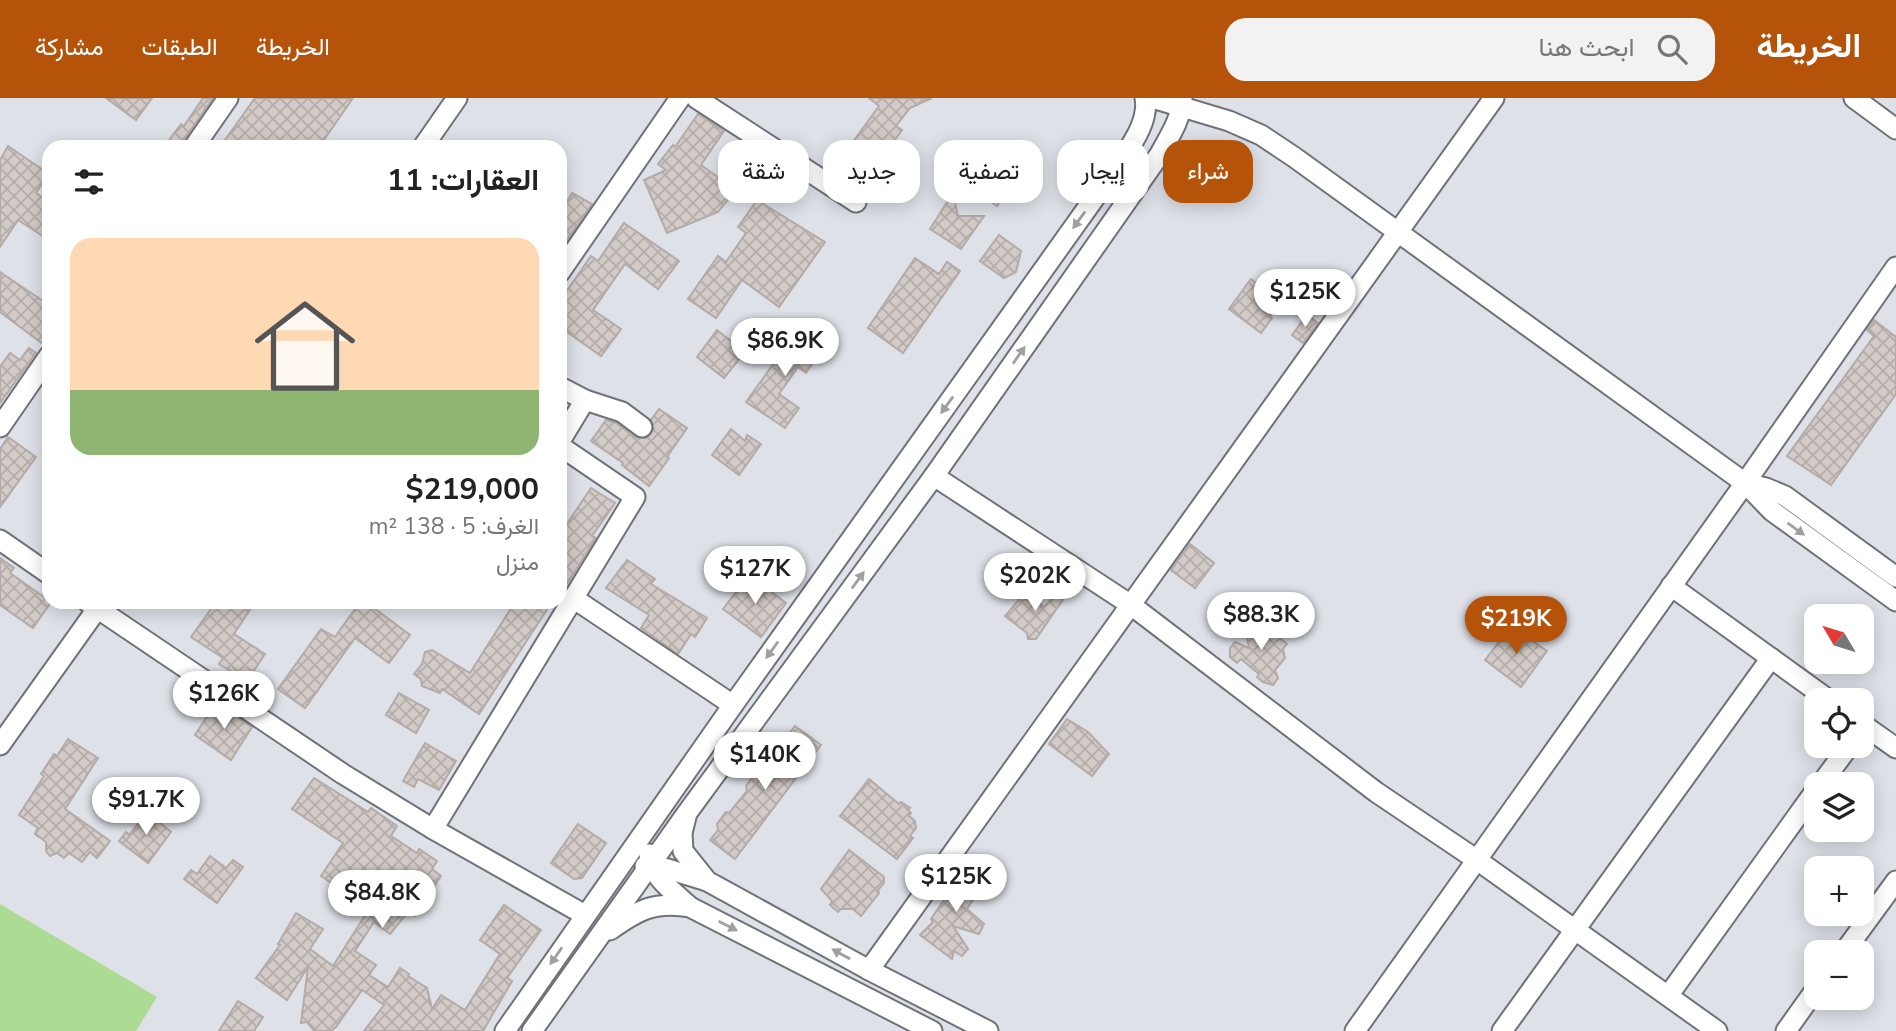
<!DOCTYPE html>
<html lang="ar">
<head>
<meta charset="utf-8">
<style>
	body { margin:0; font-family:"Nunito Sans",Vazirmatn,sans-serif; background:#f2f2f2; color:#222; direction:rtl; height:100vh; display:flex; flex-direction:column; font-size:26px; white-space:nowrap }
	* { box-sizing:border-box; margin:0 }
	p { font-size:23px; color:#767676 }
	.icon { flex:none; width:38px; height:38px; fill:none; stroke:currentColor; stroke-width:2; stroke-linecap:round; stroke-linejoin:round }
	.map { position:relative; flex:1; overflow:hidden; direction:ltr }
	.drawer { position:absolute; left:42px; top:42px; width:525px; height:469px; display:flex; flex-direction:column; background:#fff; border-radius:21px; box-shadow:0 4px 18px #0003; direction:rtl }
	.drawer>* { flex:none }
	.hud { position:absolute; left:588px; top:42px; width:665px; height:63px; direction:rtl; display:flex; gap:14px }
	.needle { width:46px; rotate:308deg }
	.buttons { position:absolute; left:1804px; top:506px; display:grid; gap:14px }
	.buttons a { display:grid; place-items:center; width:70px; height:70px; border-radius:14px; background:#fff; box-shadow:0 4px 18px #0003; font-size:35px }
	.price { position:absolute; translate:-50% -60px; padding:0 16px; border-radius:24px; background:#fff; color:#222; font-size:23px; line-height:46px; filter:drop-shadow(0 2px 4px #0008) }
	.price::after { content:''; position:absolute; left:50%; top:42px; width:21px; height:16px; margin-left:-10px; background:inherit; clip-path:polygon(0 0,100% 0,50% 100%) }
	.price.active { background:#b45309; color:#fff }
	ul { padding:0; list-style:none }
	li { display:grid; align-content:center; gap:14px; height:371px; padding:0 28px }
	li+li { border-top:2px solid #e0e0e0 }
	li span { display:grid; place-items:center; height:217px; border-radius:21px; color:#555 }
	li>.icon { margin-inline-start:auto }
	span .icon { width:126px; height:126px; fill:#fffc; stroke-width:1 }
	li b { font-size:30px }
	h2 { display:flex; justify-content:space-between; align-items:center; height:84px; padding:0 28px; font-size:30px }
	.chip { padding:0 24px; border-radius:21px; background:#fff; box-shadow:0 4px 18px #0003; font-size:24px; line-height:63px }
	.chip.active { background:#b45309; color:#fff }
	header { display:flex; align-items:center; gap:42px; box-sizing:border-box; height:98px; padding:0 35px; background:#b45309; color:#fff }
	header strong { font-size:33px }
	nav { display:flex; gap:38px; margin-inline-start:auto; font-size:24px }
	.search { width:490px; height:63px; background:#f2f2f2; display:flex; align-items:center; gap:18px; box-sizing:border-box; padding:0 24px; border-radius:21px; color:#767676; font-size:26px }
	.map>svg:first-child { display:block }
	.pitch { fill:#acdc93 }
	.building { fill:url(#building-cross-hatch); stroke:#b2aba7; stroke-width:2 }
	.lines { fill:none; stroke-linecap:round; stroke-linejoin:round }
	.minor-casing { stroke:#6f7278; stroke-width:23 }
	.minor { stroke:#fff; stroke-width:19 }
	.oneway { fill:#9fa0a1 }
</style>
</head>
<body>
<header>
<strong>الخريطة</strong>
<div class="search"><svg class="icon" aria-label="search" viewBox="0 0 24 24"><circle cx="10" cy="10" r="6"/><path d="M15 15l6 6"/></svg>ابحث هنا</div>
<nav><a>الخريطة</a><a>الطبقات</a><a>مشاركة</a></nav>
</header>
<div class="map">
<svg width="1896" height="933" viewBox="0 0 1896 933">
	<defs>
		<pattern id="building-cross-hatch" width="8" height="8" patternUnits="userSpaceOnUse" patternTransform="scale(1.75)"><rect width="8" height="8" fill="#d3cbc7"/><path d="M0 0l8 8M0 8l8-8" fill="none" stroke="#b4adaa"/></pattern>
	</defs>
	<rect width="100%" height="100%" fill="#dee1e8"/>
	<path class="pitch" d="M0 806 157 899 136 933H0Z"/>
	<g class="building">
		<path d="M106 0H152L136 22Z"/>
		<path d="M203 0H213L184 42 182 49H164L181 26 184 28Z"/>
		<path d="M255 0H353L319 49H220Z"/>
		<path d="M869 0H932L910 10 896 28 902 32 860 90 834 70 879 8Z"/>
		<path d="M698 16 724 33 701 67 736 92 718 114 667 135 644 82 666 72 658 66 673 47 675 49Z"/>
		<path d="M8 48 49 76 36 95 49 104V142L18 122 0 149V62Z"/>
		<path d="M987 60 1003 71 1005 68 1017 77 997 108 965 86 975 70 978 72Z"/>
		<path d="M572 95 592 106 560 152V115Z"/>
		<path d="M953 95 958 118H984L961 151 930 131Z"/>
		<path d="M757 102 825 144 779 209 742 182 716 220 688 201 718 158 726 164 746 135 738 129Z"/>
		<path d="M624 125 679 163 658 191 625 166 593 212 621 231 601 258 560 229V190L566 194 591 158 598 163Z"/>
		<path d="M999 137 1021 153 1016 174 1004 180 980 163Z"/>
		<path d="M915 160 939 176 947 164 960 173 903 255 868 230Z"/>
		<path d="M0 174 49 207V236L43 246 0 214Z"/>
		<path d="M1251 181 1270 197 1268 200 1278 207 1270 217 1272 220 1261 235 1229 211Z"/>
		<path d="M1307 217 1318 225 1303 245 1292 237Z"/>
		<path d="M1874 222 1896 239V296L1831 387 1787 358 1874 238 1867 232Z"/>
		<path d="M799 230 824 248 806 275 798 269 779 296 799 310 785 330 746 304Z"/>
		<path d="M717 232 745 254 724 280 697 259Z"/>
		<path d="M29 250 36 255 0 305V269L10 255 20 262Z"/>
		<path d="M659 311 687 330 667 359 669 360 649 388 622 367 623 365 591 343 606 322 616 325 635 339 647 340 654 331 651 322Z"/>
		<path d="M731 331 745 343 747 337 761 346 739 377 712 357Z"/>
		<path d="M8 339 36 359 0 409V351Z"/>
		<path d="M591 390 615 405 592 438 596 440 560 497V436Z"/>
		<path d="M1190 446 1214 465 1195 490 1171 472Z"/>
		<path d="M0 460 14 470 10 475 51 504 33 530 0 507Z"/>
		<path d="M627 462 655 481 651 486 707 520 695 539 691 536 678 556 641 530 649 517 606 490Z"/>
		<path d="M749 477 786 505 761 539 723 511Z"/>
		<path d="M1066 486 1071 490 1036 541H1028L1027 535 1005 518 1022 498 1029 503 1035 500 1044 509Z"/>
		<path d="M216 504H255L234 536 265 556 247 583 219 566 223 560 191 539Z"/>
		<path d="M360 504H366L410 537 389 565 355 540 305 610 278 591 321 531 335 539Z"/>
		<path d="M515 504H552L479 616 442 591 440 595 422 588 421 581 414 576 422 566 425 554 432 552 470 575Z"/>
		<path d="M1257 521 1287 546 1283 551 1285 560 1275 572 1278 580 1273 587 1263 584 1257 579 1259 576 1241 561 1237 565 1230 559V550L1235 544 1249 550 1245 529 1250 523 1253 525Z"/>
		<path d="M1511 528 1547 553 1521 589 1485 562Z"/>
		<path d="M399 595 429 612 416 635 386 617Z"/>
		<path d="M216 605 252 629 231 662 195 637Z"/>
		<path d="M1067 621 1088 634 1109 656 1092 678 1049 646Z"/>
		<path d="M795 628 821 647 735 761 710 742 718 732 717 726 726 714 729 715 747 693 746 688 755 676H758L776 654 775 648 784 636 788 637Z"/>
		<path d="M68 641 98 660 65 711 110 743 97 760 90 754 82 764 69 755 64 760 57 755 50 758 46 753V744L35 736 38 730 19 717 44 678 41 676 54 656 57 658Z"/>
		<path d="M425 645 456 663 439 692 418 681 414 689 403 683Z"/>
		<path d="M314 680 368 714 371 710 397 728 391 738 417 755 419 751 437 763 432 771 441 778 415 818 408 814 390 836 374 824 355 853 376 867 369 877 388 889 400 870 409 876 408 878 427 890 432 911 441 897 465 912 500 856 480 842 504 807 541 832 507 880 512 883 483 933H364L384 907 362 892 336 929 331 933H314L307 924 301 925 308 869 287 902 256 880 280 847 278 846 296 815 323 831 310 851 333 868 369 811 321 778 343 745 292 711Z"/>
		<path d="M869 681 899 706 901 704 910 710 908 712 911 715 909 718 915 723 916 730 910 738 913 740 897 761 840 718Z"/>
		<path d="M149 712 161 720 159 724 171 734 148 765 119 743 126 734 129 737Z"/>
		<path d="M578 726 606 745 582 780 574 781 551 765Z"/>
		<path d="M849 752 884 779V785L878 792 879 795 861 818 853 811H841L838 814 830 807 832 803 821 791Z"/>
		<path d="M210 758 226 770 233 762 243 769 217 805 184 781 191 772 197 776Z"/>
		<path d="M961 765 985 783 967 811 984 826 979 836 953 828 968 851 962 858 954 853 952 861 920 837 933 824 931 821 952 790 946 786Z"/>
		<path d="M238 903 263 919 254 933H219Z"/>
	</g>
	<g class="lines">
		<g class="minor-casing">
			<g id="minor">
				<path d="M696 0 856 104"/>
				<path d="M1152 0 1229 23 1261 37 1294 59 1745 385 1772 413 1896 503"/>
				<path d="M1854 0 1896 31"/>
				<path d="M194 49 228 0"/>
				<path d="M423 49 457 0"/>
				<path d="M560 174 680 0"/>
				<path d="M560 289 585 302 560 343"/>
				<path d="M585 302 622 314 642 329"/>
				<path d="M0 329 49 258"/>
				<path d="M934 378 1131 507 1376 694 1477 762 1717 933"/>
				<path d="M1745 385 1766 390 1785 398 1896 479"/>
				<path d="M0 442 49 476"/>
				<path d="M1671 488 1829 602"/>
				<path d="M573 500 733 607"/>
				<path d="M88 504 343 676 433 731 585 817"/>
				<path d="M1862 626 1896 650"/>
				<path d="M0 647 102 504"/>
				<path d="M1821 686 1849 648"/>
				<path d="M686 719 682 735 683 753 707 783 869 872 988 933"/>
				<path d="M433 731 635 399 560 348"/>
				<path d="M649 756C651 779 674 794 690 809"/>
				<path d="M645 768 668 771 707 783"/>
				<path d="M610 832C638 812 654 803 690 809L932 933"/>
				<path d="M1844 854 1896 783"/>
				<path d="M869 872 1494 0"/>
				<path d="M1668 898 1816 692"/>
				<path d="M505 933 733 607 1123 60C1134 43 1149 21 1145 0"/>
				<path d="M532 933 687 715 934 378 1160 56C1169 39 1182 20 1182 0"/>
				<path d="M1355 933 1745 385 1896 169"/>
				<path d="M1502 933 1771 560"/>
				<path d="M1786 933 1816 891"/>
			</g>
		</g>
		<use href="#minor" class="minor"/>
	</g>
	<defs><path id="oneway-solid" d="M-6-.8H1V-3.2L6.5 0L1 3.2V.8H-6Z" transform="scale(1.75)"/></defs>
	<g class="oneway">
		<use href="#oneway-solid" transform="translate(1079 122) rotate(126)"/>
		<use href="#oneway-solid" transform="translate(1019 257) rotate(-55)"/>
		<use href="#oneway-solid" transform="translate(947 307) rotate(126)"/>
		<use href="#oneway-solid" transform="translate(1796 431) rotate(36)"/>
		<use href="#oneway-solid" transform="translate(858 482) rotate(-54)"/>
		<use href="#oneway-solid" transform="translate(772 552) rotate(126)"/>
		<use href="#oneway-solid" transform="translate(728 828) rotate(27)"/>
		<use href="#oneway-solid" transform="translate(841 856) rotate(-151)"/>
		<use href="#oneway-solid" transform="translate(556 858) rotate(125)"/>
	</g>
</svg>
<div class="buttons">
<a><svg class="needle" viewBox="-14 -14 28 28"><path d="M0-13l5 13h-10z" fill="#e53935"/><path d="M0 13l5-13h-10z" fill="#767676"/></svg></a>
<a><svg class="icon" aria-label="locate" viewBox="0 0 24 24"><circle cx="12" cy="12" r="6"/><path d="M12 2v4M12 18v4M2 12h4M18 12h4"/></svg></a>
<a><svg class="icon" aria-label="layers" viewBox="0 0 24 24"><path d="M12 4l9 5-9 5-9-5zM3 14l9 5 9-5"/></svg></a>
<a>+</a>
<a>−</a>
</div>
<b class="price" style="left:1305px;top:231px">$125K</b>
<b class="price" style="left:785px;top:280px">$86.9K</b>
<b class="price" style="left:755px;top:508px">$127K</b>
<b class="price" style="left:1035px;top:515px">$202K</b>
<b class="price" style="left:1261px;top:554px">$88.3K</b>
<b class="price active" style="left:1516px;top:558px">$219K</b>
<b class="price" style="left:224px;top:633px">$126K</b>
<b class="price" style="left:765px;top:694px">$140K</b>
<b class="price" style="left:146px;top:739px">$91.7K</b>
<b class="price" style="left:956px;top:816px">$125K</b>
<b class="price" style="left:382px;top:832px">$84.8K</b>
<div class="hud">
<a class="chip active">شراء</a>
<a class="chip">إيجار</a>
<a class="chip">تصفية</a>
<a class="chip">جديد</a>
<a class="chip">شقة</a>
</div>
<section class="drawer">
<h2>العقارات: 11<svg class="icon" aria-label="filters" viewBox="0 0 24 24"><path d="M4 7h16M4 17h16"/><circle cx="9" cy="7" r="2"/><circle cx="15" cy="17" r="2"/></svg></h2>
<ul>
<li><span style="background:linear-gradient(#ffd9b3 70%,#8fb573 0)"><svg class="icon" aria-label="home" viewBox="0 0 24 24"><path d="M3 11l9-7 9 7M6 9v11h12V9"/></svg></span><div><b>$219,000</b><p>الغرف: 5 · 138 m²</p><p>منزل</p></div></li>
</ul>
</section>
</div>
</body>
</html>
